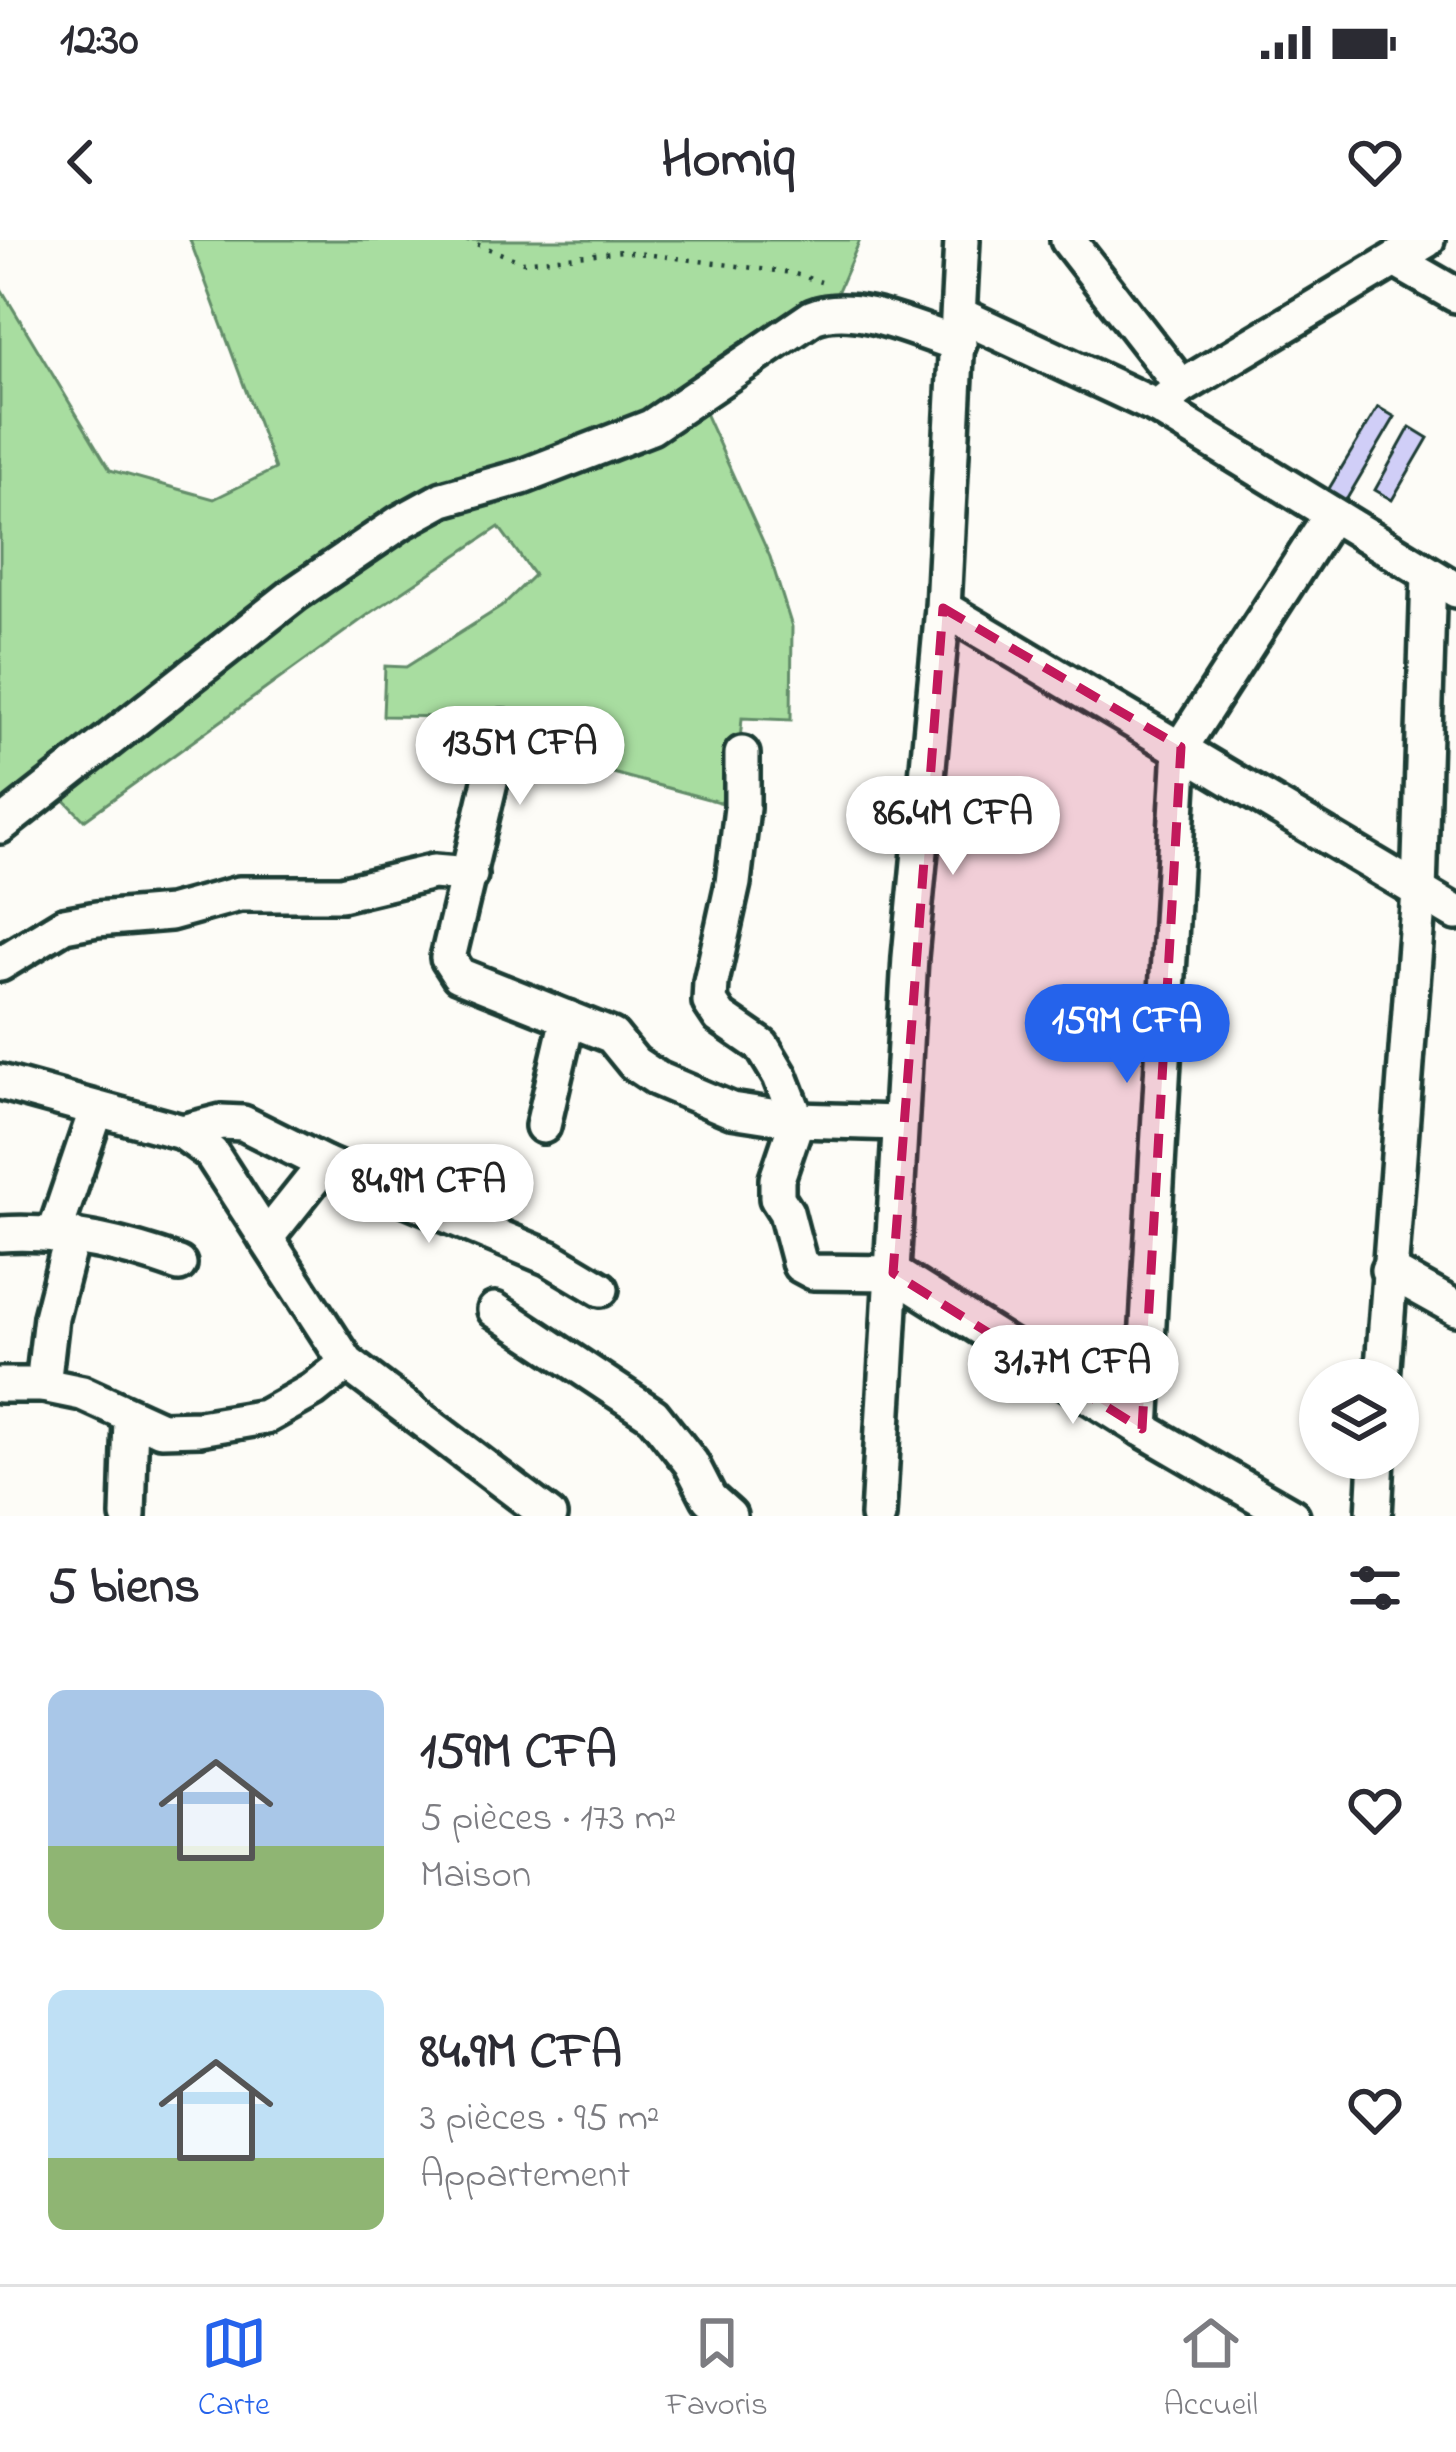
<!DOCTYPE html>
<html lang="fr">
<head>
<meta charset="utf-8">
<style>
	body { margin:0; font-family:"Indie Flower",sans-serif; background:#f7f7f7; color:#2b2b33; height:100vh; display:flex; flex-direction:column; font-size:45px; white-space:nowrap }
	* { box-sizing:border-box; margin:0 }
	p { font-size:39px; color:#7c7c81 }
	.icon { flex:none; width:66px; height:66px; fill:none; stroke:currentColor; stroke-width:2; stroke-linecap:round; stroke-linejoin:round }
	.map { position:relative; height:1276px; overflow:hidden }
	.panel { display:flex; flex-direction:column; background:#fff; flex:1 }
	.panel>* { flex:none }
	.buttons { position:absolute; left:1299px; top:1119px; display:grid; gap:24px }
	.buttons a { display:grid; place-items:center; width:120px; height:120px; border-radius:50%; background:#fff; box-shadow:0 3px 9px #0004; font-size:60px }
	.price { position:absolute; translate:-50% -102px; padding:0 27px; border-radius:42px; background:#fff; color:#222; font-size:39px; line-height:78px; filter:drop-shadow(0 3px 6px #0008) }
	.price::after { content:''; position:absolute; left:50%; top:72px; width:36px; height:27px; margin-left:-18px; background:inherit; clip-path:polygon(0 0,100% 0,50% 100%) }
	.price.selected { background:#2563eb; color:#fff }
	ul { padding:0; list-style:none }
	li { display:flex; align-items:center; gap:36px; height:300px; padding:0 48px }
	li span { display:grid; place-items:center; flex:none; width:336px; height:240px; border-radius:18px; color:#555 }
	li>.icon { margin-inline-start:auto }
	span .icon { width:144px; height:144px; fill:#fffc; stroke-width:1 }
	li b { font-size:51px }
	h2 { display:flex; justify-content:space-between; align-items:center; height:144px; padding:0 48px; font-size:51px }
	.status { display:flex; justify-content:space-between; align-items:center; height:84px; padding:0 60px; background:#fff; direction:ltr }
	.status svg { height:33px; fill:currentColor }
	header { display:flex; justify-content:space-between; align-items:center; height:156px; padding:0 48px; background:#fff; font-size:54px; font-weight:800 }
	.dock { display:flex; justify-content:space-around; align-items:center; height:168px; border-top:3px solid #e1e1e2; background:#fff; font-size:33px; color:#7c7c81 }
	.dock a { display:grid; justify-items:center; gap:6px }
	.dock .selected { color:#2563eb }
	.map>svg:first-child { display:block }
	.green { fill:#a8dda0; stroke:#648d6a; stroke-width:3 }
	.building { fill:#d0cef7; stroke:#1f3d34; stroke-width:3 }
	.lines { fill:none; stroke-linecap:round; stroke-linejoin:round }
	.minor-casing { stroke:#1f3d34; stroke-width:42 }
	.path { stroke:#1f3d34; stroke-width:4.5; stroke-dasharray:3 9; stroke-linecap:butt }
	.minor { stroke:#fdfcf7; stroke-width:33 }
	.marked { fill:#c2185b; fill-opacity:0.2; stroke:#c2185b; stroke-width:9; stroke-dasharray:24 15; stroke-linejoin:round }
</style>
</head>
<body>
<div class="status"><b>12:30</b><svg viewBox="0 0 49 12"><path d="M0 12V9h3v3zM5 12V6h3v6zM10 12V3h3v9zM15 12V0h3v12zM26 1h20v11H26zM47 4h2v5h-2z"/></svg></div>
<header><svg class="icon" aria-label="back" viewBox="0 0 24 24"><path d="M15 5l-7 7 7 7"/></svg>Homiq<svg class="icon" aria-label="heart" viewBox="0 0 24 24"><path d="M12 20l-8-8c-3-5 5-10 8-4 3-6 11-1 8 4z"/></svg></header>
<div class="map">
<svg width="1456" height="1276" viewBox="0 0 1456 1276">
	<rect width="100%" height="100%" fill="#fdfcf7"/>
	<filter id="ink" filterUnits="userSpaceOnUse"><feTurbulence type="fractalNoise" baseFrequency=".00833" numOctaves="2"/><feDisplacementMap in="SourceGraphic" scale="24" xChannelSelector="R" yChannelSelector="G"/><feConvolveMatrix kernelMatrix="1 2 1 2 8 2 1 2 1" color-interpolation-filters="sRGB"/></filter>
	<g filter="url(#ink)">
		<path class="green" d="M190 0H860L827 76 696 153 770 317 792 387 791 480 742 478 734 566 598 529 603 505 551 478 383 476 385 426 406 427 501 367 534 335 499 287 372 372 84 580 52 547 0 586V47L110 230 214 259 275 229Z"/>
		<g class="building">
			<path d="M1378 167 1395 177 1345 262 1327 252Z"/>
			<path d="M1410 187 1428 198 1392 260 1375 250Z"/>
		</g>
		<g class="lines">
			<g class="minor-casing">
				<g id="minor">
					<path d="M1068 0 1182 147"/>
					<path d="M1395 20 1456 55"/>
					<path d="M960 75 1157 167 1456 350"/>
					<path d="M1157 167 1182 147 1427 0"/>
					<path d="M943 368 1456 673"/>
					<path d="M503 487 448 718 459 735 612 796 634 823 658 839 731 870 797 880 899 883"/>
					<path d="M742 514V568L733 643 711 742 710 762 720 777 762 806 780 836 797 880 777 939V958L786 972 800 1025 813 1032 893 1033 1142 1189 1292 1276"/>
					<path d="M0 586 296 353 401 282 443 259 522 237 651 187 813 77C856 60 916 91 959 104"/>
					<path d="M0 724 64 685 97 679 170 673 239 654H341L433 632 470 635"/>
					<path d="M0 842 182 892 211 913 347 1123 549 1276"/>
					<path d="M543 886 568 778"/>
					<path d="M182 892 221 882 243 883 325 924"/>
					<path d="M55 992 96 871"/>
					<path d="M0 994C62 990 121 1003 179 1024"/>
					<path d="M266 998 325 924 549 1018 601 1049"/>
					<path d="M1388 1030 1456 1068"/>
					<path d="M495 1070 653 1175 691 1223 709 1258 729 1276"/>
					<path d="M1382 1140 1419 652 1429 335"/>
					<path d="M0 1145H43L82 1153 161 1189 200 1188 265 1177 313 1150 347 1123"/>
					<path d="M43 1145 51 1077 72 995"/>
					<path d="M1142 1189 1181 507 1331 275"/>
					<path d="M128 1276 131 1178"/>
					<path d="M878 1276 910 717 943 368 962 0"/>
					<path d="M1374 1276 1377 1218"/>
				</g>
			</g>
			<path class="path" d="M466 0 523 22 622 11 792 33 821 42"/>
			<use href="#minor" class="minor"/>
		</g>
	</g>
	<path class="marked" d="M943 368 1181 507 1142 1189 893 1033Z"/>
</svg>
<div class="buttons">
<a><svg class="icon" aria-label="layers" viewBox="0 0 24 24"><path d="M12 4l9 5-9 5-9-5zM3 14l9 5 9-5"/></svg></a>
</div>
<b class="price" style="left:520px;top:568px">135M CFA</b>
<b class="price" style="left:953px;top:638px">86.4M CFA</b>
<b class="price selected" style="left:1127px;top:846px">159M CFA</b>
<b class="price" style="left:429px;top:1006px">84.9M CFA</b>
<b class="price" style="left:1073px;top:1187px">31.7M CFA</b>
</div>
<section class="panel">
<h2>5 biens<svg class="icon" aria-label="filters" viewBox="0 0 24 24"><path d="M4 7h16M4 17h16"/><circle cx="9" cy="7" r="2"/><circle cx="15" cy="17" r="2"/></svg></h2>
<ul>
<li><span style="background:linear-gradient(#a9c7e8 65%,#8fb573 0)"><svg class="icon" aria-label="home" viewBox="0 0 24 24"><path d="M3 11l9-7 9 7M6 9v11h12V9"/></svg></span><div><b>159M CFA</b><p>5 pièces · 173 m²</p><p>Maison</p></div><svg class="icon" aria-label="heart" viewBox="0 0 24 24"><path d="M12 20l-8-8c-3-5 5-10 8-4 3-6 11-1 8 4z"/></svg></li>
<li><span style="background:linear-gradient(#bfe0f5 70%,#8fb573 0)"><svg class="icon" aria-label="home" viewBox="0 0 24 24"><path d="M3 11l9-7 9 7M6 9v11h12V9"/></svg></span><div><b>84.9M CFA</b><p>3 pièces · 95 m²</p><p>Appartement</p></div><svg class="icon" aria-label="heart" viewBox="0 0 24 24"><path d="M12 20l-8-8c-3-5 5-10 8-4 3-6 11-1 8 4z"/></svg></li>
</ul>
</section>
<nav class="dock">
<a class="selected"><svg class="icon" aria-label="map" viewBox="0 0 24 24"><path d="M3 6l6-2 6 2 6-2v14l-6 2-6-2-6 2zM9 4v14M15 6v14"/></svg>Carte</a>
<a><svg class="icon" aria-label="saved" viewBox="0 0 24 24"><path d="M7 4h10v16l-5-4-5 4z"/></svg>Favoris</a>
<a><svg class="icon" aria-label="home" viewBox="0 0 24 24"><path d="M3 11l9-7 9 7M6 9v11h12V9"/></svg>Accueil</a>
</nav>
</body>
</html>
